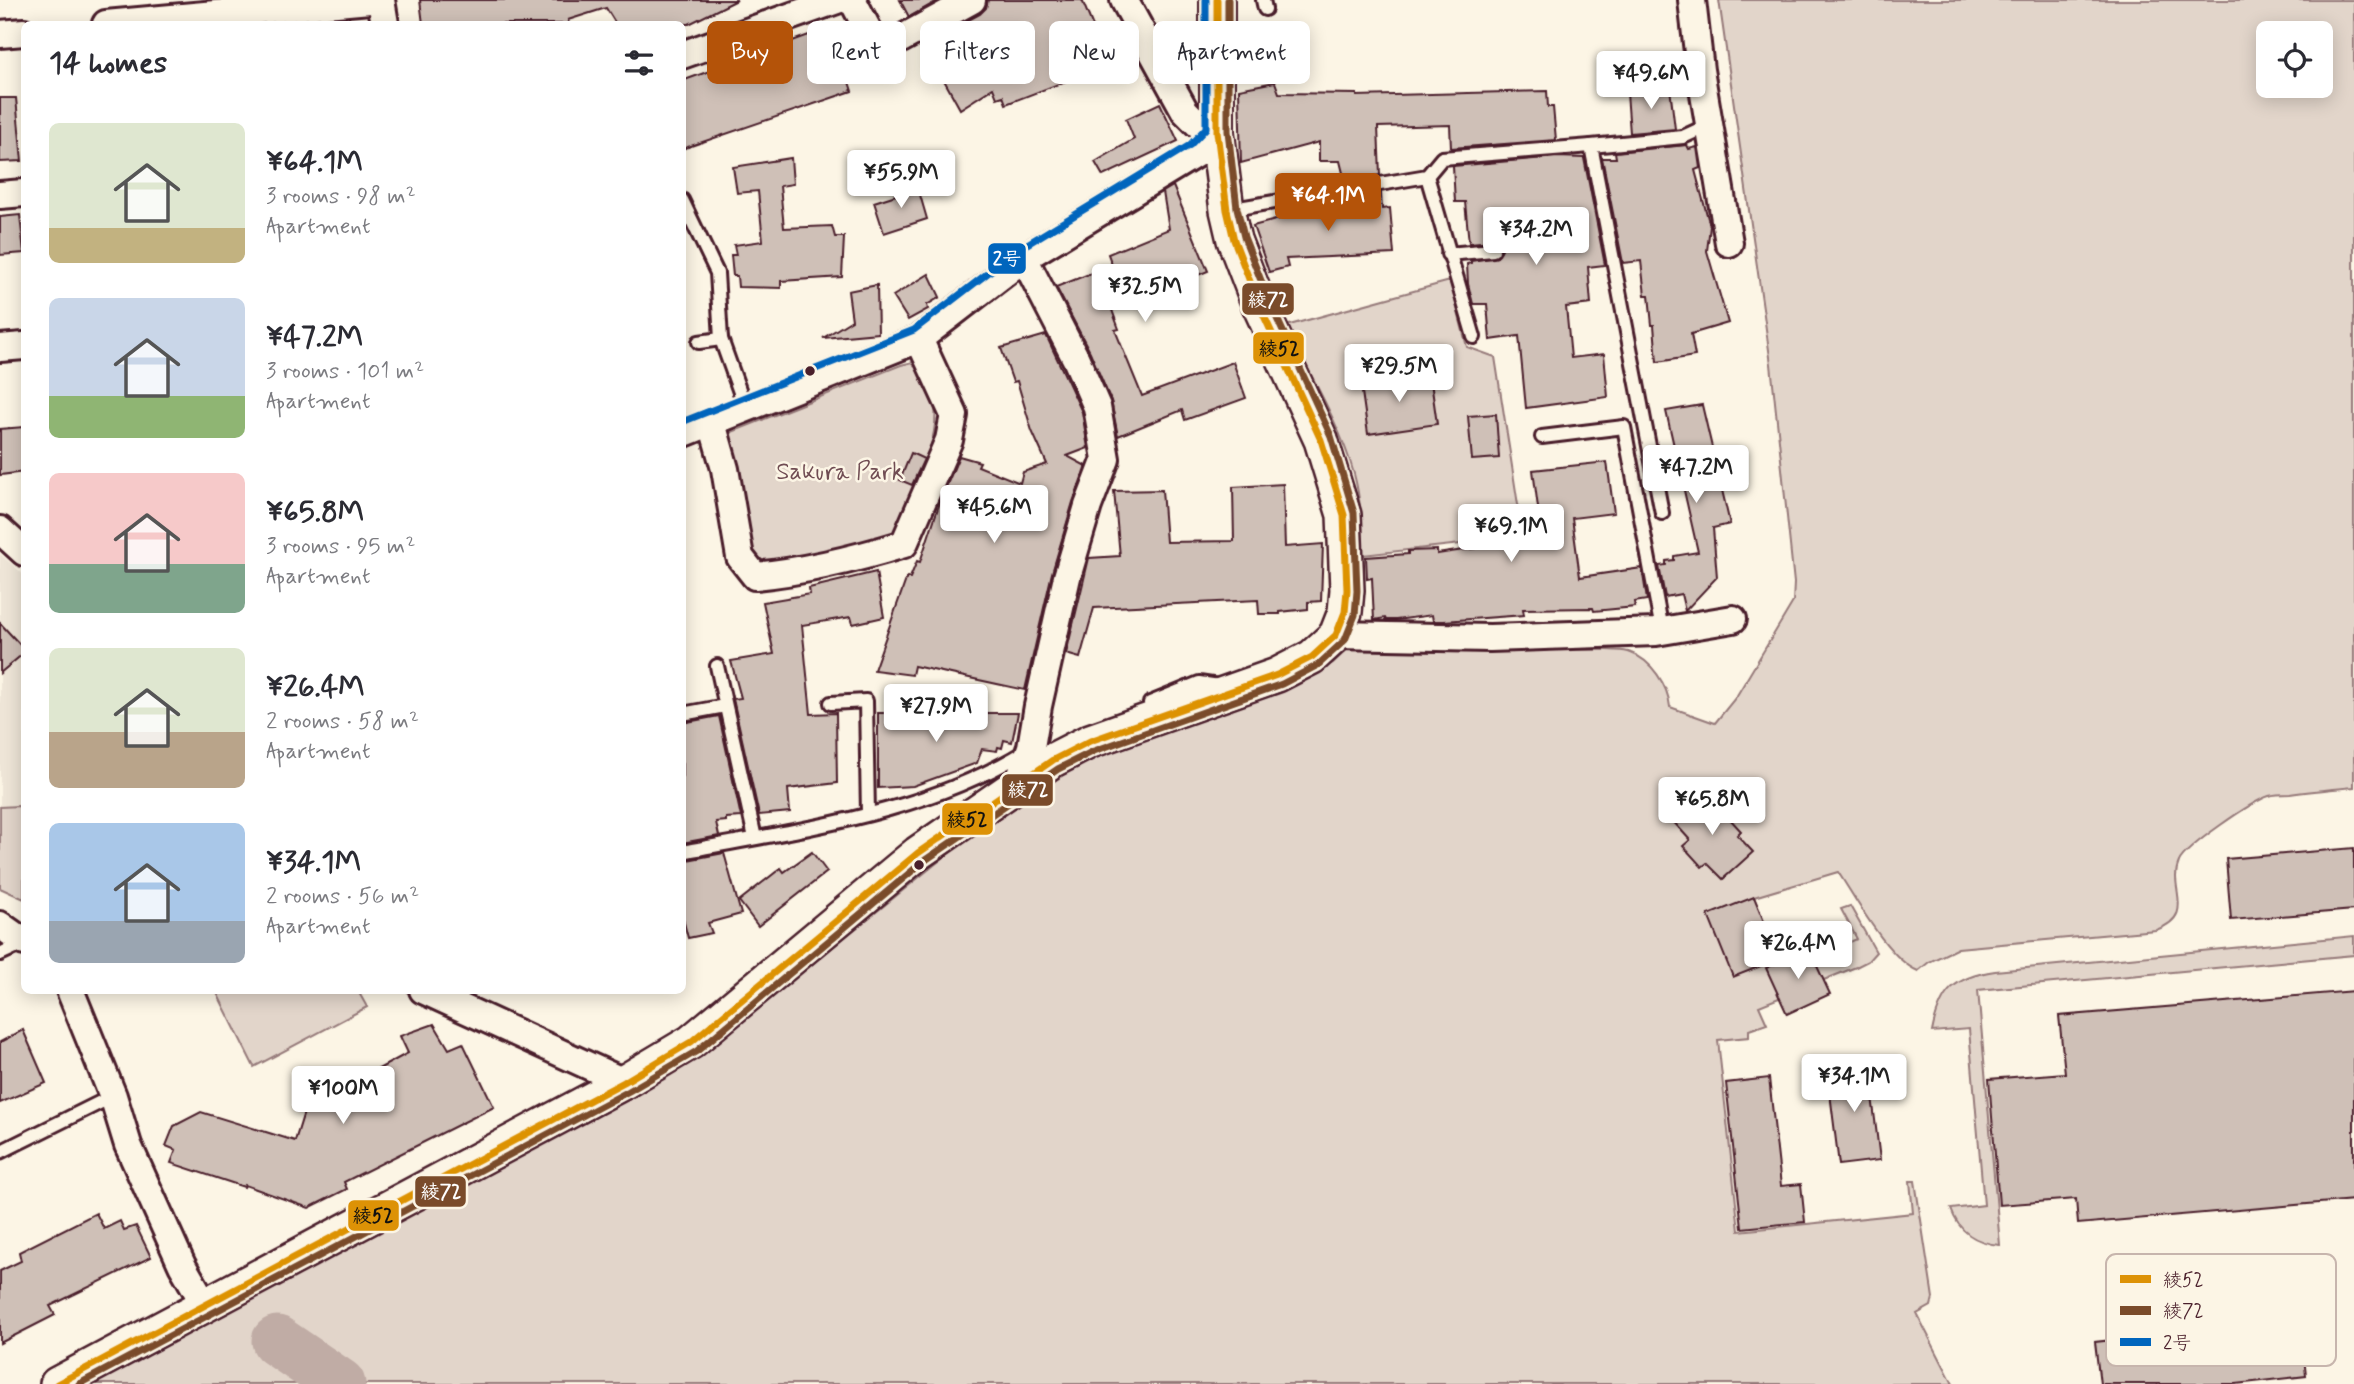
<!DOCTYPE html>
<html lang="en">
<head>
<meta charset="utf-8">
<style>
	body { margin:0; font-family:Mynerve,"Klee One",sans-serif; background:#f2f2f3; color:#2b2b33; height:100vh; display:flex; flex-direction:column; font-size:26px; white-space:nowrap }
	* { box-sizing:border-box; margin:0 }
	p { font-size:23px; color:#7c7c81 }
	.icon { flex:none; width:38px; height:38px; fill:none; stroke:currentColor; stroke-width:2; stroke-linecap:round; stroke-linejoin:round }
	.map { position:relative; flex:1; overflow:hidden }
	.panel { position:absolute; left:21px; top:21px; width:665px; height:973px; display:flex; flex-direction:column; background:#fff; border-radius:10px; box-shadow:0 4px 18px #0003 }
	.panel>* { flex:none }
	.banner { position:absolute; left:707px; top:21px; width:665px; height:63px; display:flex; gap:14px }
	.tools { position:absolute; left:2256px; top:21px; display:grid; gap:14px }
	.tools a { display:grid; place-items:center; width:77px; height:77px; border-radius:10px; background:#fff; box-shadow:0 4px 18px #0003; font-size:35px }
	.price { position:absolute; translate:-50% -60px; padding:0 16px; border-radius:7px; background:#fff; color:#222; font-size:23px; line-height:46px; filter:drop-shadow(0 2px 4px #0008) }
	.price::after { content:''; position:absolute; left:50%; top:42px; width:21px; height:16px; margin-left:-10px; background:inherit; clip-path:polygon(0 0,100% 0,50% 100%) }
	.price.on { background:#b45309; color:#fff }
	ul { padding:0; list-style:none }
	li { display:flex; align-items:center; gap:21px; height:175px; padding:0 28px }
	li span { display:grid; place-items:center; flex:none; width:196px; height:140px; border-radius:10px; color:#555 }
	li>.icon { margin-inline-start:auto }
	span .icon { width:84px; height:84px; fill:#fffc; stroke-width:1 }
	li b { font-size:30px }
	h2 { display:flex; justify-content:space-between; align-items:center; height:84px; padding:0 28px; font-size:30px }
	.tag { padding:0 24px; border-radius:10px; background:#fff; box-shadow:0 4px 18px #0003; font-size:24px; line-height:63px }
	.tag.on { background:#b45309; color:#fff }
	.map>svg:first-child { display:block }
	.built { fill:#eee5d7 }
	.green { fill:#e2d5ca; stroke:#967a7a; stroke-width:2; fill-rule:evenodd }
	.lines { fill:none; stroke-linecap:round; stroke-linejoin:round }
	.river { stroke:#c0aca5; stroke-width:51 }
	.building { fill:#cfc0b7; stroke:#4a1f2b; stroke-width:2 }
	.service-casing { stroke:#4a1f2b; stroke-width:18 }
	.minor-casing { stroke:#4a1f2b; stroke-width:32 }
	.tertiary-casing { stroke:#4a1f2b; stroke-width:38 }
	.service { stroke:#fcf5e5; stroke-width:12 }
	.minor { stroke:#fcf5e5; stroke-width:26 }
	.tertiary { stroke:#fcf5e5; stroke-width:33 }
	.bus-1-casing { stroke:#fcf5e5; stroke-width:12 }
	.bus-2-casing { stroke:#fcf5e5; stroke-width:12 }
	.bus-3-casing { stroke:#fcf5e5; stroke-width:12 }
	.bus-1 { stroke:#dd9206; stroke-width:7 }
	.bus-2 { stroke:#7a4b2a; stroke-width:7 }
	.bus-3 { stroke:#0065bd; stroke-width:7 }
	.bus-dot { fill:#4a1f2b; stroke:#fcf5e5; stroke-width:2.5 }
	.labels { text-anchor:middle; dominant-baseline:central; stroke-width:5; stroke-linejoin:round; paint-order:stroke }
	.park-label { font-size:24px; fill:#704c53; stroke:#fcf5e5 }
	.key { fill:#fcf5e5; stroke:#c7b5ad; stroke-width:2 }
	.key-label { font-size:19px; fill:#4a1f2b }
	.line-badge { stroke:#fcf5e5; stroke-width:2.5 }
	.badge-label { font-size:19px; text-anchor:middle; font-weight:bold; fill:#fff }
	.pale-badge-label { font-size:19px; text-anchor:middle; font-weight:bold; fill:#111 }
</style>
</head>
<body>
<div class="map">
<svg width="2354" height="1384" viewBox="0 0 2354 1384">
	<rect width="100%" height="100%" fill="#fcf5e5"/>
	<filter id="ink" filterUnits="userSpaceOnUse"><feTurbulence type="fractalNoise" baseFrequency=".0143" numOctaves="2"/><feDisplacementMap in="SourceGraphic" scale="14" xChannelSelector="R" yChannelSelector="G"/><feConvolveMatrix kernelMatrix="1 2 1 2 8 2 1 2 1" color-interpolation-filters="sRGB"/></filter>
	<g filter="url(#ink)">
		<path class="built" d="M0 554 24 575V809L19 806 0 807Z"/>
		<g class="green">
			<path d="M1719 0H2354V787C2333 789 2311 791 2290 794 2283 794 2275 794 2269 796 2253 801 2185 847 2179 862 2167 888 2198 915 2156 930L1958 948 1929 962 1918 971C1888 959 1856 899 1838 872L1754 897 1784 970 1857 939 1841 909 1850 906 1876 952 1868 961 1856 967 1759 1006 1767 1024 1749 1030V1037L1718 1040 1739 1231 1913 1213 1910 1181H1915L1933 1298 1931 1306 1917 1314 1953 1384H93L596 1115 724 1035 1011 803 1091 756 1307 677 1333 663 1351 646 1608 650C1615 651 1624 650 1631 653 1651 660 1668 685 1670 707L1715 723 1736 697 1793 602 1794 583 1771 364ZM2268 33H2320V86H2268Z"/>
			<path d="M1450 281 1467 347 1495 357 1523 537 1363 555C1362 528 1361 500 1354 474 1340 424 1309 373 1286 326Z"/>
			<path d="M913 362 917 363C924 378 932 393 935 409 939 438 916 486 906 515L888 538 767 565 755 560 749 553 728 441 732 432 901 365Z"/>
			<path d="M19 806 24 809V899L0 888V807Z"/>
			<path d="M2354 936V955L1978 990 2000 1245C1976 1243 1959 1233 1951 1209L1984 1205 1969 1029 1932 1032C1940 991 1954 977 1995 971Z"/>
			<path d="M216 991H358L367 1007 254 1067Z"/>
		</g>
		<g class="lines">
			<path class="river" d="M277 1341 340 1384"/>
		</g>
		<g class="building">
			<path d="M420 0H737L689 24H616L606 8 568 20 569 24H423Z"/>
			<path d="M900 0H939L909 17Z"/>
			<path d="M988 0H1082L1094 29 1070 39 1079 55 1075 58 1078 65 1066 70 1069 80 1006 104 1003 96 997 98 993 88 960 109 924 44 980 14 986 8Z"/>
			<path d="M831 27 852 91 682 149V81Z"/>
			<path d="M1275 82 1279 93 1357 94V96L1547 91 1548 107H1553L1556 140 1451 148 1450 125 1378 127 1380 175 1345 181 1340 161H1319V142L1241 163 1239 89Z"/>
			<path d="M1670 88 1675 129 1630 133 1627 93Z"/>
			<path d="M0 98H16L22 161 0 162Z"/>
			<path d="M1160 103 1178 141 1103 176 1095 162 1134 139 1126 119Z"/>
			<path d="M1687 145 1689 149 1697 147 1700 168 1695 170 1710 226 1707 251 1728 323 1691 334 1695 356 1657 362 1654 325H1652L1649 295H1645L1641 261 1623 263 1602 158H1616L1615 152Z"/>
			<path d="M1558 157 1584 158 1605 265 1588 267 1591 304 1566 307 1571 358 1604 354 1608 397 1526 408 1519 336 1490 340 1487 304H1473L1468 284 1467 264 1471 263V261L1497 257 1502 249 1497 242 1493 241 1469 243 1465 202H1455L1453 166Z"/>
			<path d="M791 158 793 184 780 186 784 228 832 226 835 237H844L842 277 781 281V288L738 287 737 276H733L731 255H736L734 245 763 241 758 191 737 193 733 167Z"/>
			<path d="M1173 186 1208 271 1112 310 1119 329 1115 330 1142 396 1233 362 1246 398 1185 420 1182 410 1118 436 1111 401 1090 352 1056 287 1112 265 1108 254 1169 229 1163 192Z"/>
			<path d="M918 188 927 219 884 233 874 202Z"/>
			<path d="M1381 193 1382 209 1390 208 1394 254 1286 259 1288 267 1269 272 1253 226 1317 209 1350 205 1349 198Z"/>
			<path d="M20 215 24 253 0 255V217Z"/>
			<path d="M929 274 940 297 927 305 928 309 908 320 893 296Z"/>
			<path d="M877 285 878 333 823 338 852 320 848 291Z"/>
			<path d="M1046 335 1082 412 1088 448 1067 456 1086 466 1073 502 1052 573 1025 690 914 666 912 675 874 670 907 577 910 578 917 561 920 562 941 499 959 456 980 462 978 466 1020 483 1023 472 1047 464 1032 431 1017 381 1013 382 1001 348Z"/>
			<path d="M1430 375 1437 424 1368 434 1361 385Z"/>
			<path d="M1702 405 1730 524 1713 528 1717 577 1685 611 1681 594 1665 597 1659 566 1666 565V561L1674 560V556L1698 552 1666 411Z"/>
			<path d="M1496 414 1499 458 1472 460 1468 416Z"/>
			<path d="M24 427V472L0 475V429Z"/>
			<path d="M911 453 924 459 912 485 900 480Z"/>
			<path d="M1607 462 1614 513 1572 518 1580 577 1642 568 1647 600 1634 602 1635 607 1594 611 1593 608 1523 609 1524 615 1444 621H1433L1432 615 1396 620H1386L1385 618 1374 620 1372 578 1367 579 1366 557 1408 554V551L1437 550V554L1542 538 1533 470Z"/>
			<path d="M1283 484 1285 547 1323 544 1321 601 1308 602V609L1280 612V614H1259L1258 600 1094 608 1080 658 1066 654 1089 558 1120 556 1114 491 1162 490 1166 542 1234 541 1233 487Z"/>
			<path d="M876 572 884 617 853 624 851 617 802 625 811 714 836 713 837 783 788 789 790 812 759 815 733 699 741 698 731 661 774 654 763 602 810 594 809 588Z"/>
			<path d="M0 623 24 649V653L0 673Z"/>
			<path d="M878 713H1018L1012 742 1004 740 1002 748 998 747 997 751 982 749 977 763 913 786 878 788Z"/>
			<path d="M719 716 741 817 726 818V821L716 822 719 836 682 843V723Z"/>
			<path d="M1699 794 1715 812 1720 808 1741 831 1737 835 1753 852 1723 879 1707 863 1702 867 1683 846 1690 840 1671 819Z"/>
			<path d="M2354 848V910L2231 920 2226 859Z"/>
			<path d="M812 852 827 872 758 926 739 901 781 868 784 872Z"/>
			<path d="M724 853 741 914 708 923 712 933 688 938 682 915V861Z"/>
			<path d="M1754 897 1779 959 1733 977 1708 915Z"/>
			<path d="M1809 949 1830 994 1787 1014 1766 968Z"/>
			<path d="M2354 991V1200L2078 1224 2076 1199 1999 1205 1989 1079 2065 1073 2059 1016Z"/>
			<path d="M434 1024 449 1049 463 1043 494 1107 344 1182 347 1189 309 1208 245 1185 244 1187 171 1163 176 1150 166 1146 174 1126 201 1112 295 1141 305 1109 408 1053 400 1036Z"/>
			<path d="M23 1030 46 1083 0 1103V1042Z"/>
			<path d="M1868 1064 1880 1160 1839 1165 1827 1069Z"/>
			<path d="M1769 1078 1781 1186 1801 1184 1805 1222 1742 1228 1726 1083Z"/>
			<path d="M96 1213 104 1229 120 1221 124 1230 136 1226 151 1257 50 1306 55 1315 0 1343V1271L21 1261 19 1252Z"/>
			<path d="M2300 1319 2306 1376 2236 1384H2100L2095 1342Z"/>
		</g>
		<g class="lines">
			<g class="service-casing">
				<g id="service">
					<path d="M1263 0 1265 9"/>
					<path d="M1427 176 1474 337"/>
					<path d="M682 200 717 273 721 339"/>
					<path d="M1227 210 1427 176 1442 158 1591 146"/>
					<path d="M1448 254 1493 250"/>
					<path d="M699 342 721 339 746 409"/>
					<path d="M1542 437 1624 427 1662 630"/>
					<path d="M1662 513 1591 146 1683 137 1709 125"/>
					<path d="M717 666 755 838"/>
					<path d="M831 703 866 701 868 814"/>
					<path d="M1150 703 1199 683 1219 686"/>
					<path d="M682 714 725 706"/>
					<path d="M682 852C799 829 923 815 1026 751"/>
					<path d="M0 954 24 943"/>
					<path d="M0 1152 113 1096"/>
				</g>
			</g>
			<g class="minor-casing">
				<g id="minor">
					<path d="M381 0 385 24"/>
					<path d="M848 0 854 3 879 51 972 0"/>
					<path d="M1692 0 1700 70 1729 243"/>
					<path d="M106 24 370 0"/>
					<path d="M0 34 24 32"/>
					<path d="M682 55 837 0"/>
					<path d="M0 195 24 193"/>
					<path d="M0 348 24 346"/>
					<path d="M712 423 725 469 740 557 755 576C807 571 855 559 904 544L949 440 954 415 919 339"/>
					<path d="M682 434 919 339 1024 258 1197 153 1217 132 1198 124 1185 111 1124 0"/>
					<path d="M0 530 24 552"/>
					<path d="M1336 635 1490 638 1656 632 1733 619"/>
					<path d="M1019 781 1031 747 1038 706 1067 577 1088 506 1106 459 1097 407 1076 359 1024 258"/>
					<path d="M0 925 24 942"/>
					<path d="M70 990 113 1096 128 1145 182 1265 205 1305"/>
					<path d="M423 990 624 1082"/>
				</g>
			</g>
			<g class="tertiary-casing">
				<path id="tertiary" d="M57 1384 624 1082 691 1042 918 853 1053 760 1090 741 1277 675 1312 657 1336 635 1345 612 1347 590 1344 515 1321 440 1259 305 1234 240 1227 210 1217 132V0"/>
			</g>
			<use href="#service" class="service"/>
			<use href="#minor" class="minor"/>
			<use href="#tertiary" class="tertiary"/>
			<g class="bus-1-casing">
				<path id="bus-1" d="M57 1384 624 1082 691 1042 918 853 1053 760 1090 741 1277 675 1312 657 1336 635 1345 612 1347 590 1344 515 1321 440 1259 305 1234 240 1227 210 1217 132V0"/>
			</g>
			<g class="bus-2-casing">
				<path id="bus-2" d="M79 1384 629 1091 697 1051 924 861 1058 769 1094 751 1282 684 1318 665 1345 640 1355 615 1357 591 1354 513 1331 436 1269 301 1244 237 1237 208 1228 131V0"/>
			</g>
			<g class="bus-3-casing">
				<path id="bus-3" d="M682 422 914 330 1019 249 1190 145 1206 128V0"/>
			</g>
			<use href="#bus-1" class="bus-1"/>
			<use href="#bus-2" class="bus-2"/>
			<use href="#bus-3" class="bus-3"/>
		</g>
	</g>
	<g class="bus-dot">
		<circle cx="810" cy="371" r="6"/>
		<circle cx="919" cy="865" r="6"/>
	</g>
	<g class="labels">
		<g class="park-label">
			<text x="840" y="472">Sakura Park</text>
		</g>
	</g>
	<rect x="2106" y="1254" width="230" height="112" rx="10" class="key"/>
	<rect x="2120" y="1275" width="31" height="8" fill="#dd9206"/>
	<rect x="2120" y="1306" width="31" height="9" fill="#7a4b2a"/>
	<rect x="2120" y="1338" width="31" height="8" fill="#0065bd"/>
	<g class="key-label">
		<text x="2163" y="1286">綾52</text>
		<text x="2163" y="1317">綾72</text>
		<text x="2163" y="1349">2号</text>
	</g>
	<g class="line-badge">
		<rect x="987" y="242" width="40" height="33" rx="7" fill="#0065bd"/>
		<rect x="1241" y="282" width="54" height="34" rx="7" fill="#7a4b2a"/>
		<rect x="1252" y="331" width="53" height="34" rx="7" fill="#dd9206"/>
		<rect x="1001" y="773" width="53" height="34" rx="7" fill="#7a4b2a"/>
		<rect x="941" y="802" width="53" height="34" rx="7" fill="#dd9206"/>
		<rect x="414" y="1175" width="53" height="33" rx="7" fill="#7a4b2a"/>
		<rect x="347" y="1199" width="53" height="33" rx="7" fill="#dd9206"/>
	</g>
	<g class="badge-label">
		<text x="1007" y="265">2号</text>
		<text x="1268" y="306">綾72</text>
		<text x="1028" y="796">綾72</text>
		<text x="441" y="1198">綾72</text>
	</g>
	<g class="pale-badge-label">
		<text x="1279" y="355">綾52</text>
		<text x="967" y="826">綾52</text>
		<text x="373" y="1222">綾52</text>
	</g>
</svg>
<div class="tools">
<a><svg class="icon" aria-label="locate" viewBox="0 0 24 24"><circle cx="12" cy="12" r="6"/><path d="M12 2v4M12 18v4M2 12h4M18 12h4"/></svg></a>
</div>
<b class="price" style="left:1651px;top:111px">¥49.6M</b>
<b class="price" style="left:901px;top:210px">¥55.9M</b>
<b class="price on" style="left:1328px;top:233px">¥64.1M</b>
<b class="price" style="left:1536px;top:267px">¥34.2M</b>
<b class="price" style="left:1145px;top:324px">¥32.5M</b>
<b class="price" style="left:1399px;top:404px">¥29.5M</b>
<b class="price" style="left:1696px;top:505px">¥47.2M</b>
<b class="price" style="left:994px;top:545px">¥45.6M</b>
<b class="price" style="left:1511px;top:564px">¥69.1M</b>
<b class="price" style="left:936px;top:744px">¥27.9M</b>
<b class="price" style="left:1712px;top:837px">¥65.8M</b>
<b class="price" style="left:1798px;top:981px">¥26.4M</b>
<b class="price" style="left:1854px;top:1114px">¥34.1M</b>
<b class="price" style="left:343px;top:1126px">¥100M</b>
<div class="banner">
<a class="tag on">Buy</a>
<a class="tag">Rent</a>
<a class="tag">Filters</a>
<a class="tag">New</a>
<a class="tag">Apartment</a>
</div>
<section class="panel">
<h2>14 homes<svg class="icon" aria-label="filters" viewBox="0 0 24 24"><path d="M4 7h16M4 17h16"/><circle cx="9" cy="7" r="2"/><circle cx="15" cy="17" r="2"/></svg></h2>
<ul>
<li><span style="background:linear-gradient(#dfe7d0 75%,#c2b280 0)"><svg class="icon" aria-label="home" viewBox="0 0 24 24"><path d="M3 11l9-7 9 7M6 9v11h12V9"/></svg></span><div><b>¥64.1M</b><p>3 rooms · 98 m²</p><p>Apartment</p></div></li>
<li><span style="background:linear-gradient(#c9d6e8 70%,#8fb573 0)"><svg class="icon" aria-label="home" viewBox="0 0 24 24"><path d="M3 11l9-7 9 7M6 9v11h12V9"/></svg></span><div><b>¥47.2M</b><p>3 rooms · 101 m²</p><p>Apartment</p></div></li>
<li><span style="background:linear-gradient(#f6c9c9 65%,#7fa58c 0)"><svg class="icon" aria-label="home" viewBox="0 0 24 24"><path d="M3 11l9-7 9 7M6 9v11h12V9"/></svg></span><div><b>¥65.8M</b><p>3 rooms · 95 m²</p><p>Apartment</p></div></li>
<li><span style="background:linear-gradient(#dfe7d0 60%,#b9a48a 0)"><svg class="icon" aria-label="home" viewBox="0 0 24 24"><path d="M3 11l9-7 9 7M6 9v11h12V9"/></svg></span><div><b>¥26.4M</b><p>2 rooms · 58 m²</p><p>Apartment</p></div></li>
<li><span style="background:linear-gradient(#a9c7e8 70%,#9aa5b1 0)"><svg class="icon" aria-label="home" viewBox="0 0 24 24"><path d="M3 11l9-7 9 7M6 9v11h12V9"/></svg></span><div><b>¥34.1M</b><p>2 rooms · 56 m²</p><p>Apartment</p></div></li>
</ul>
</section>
</div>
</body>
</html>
